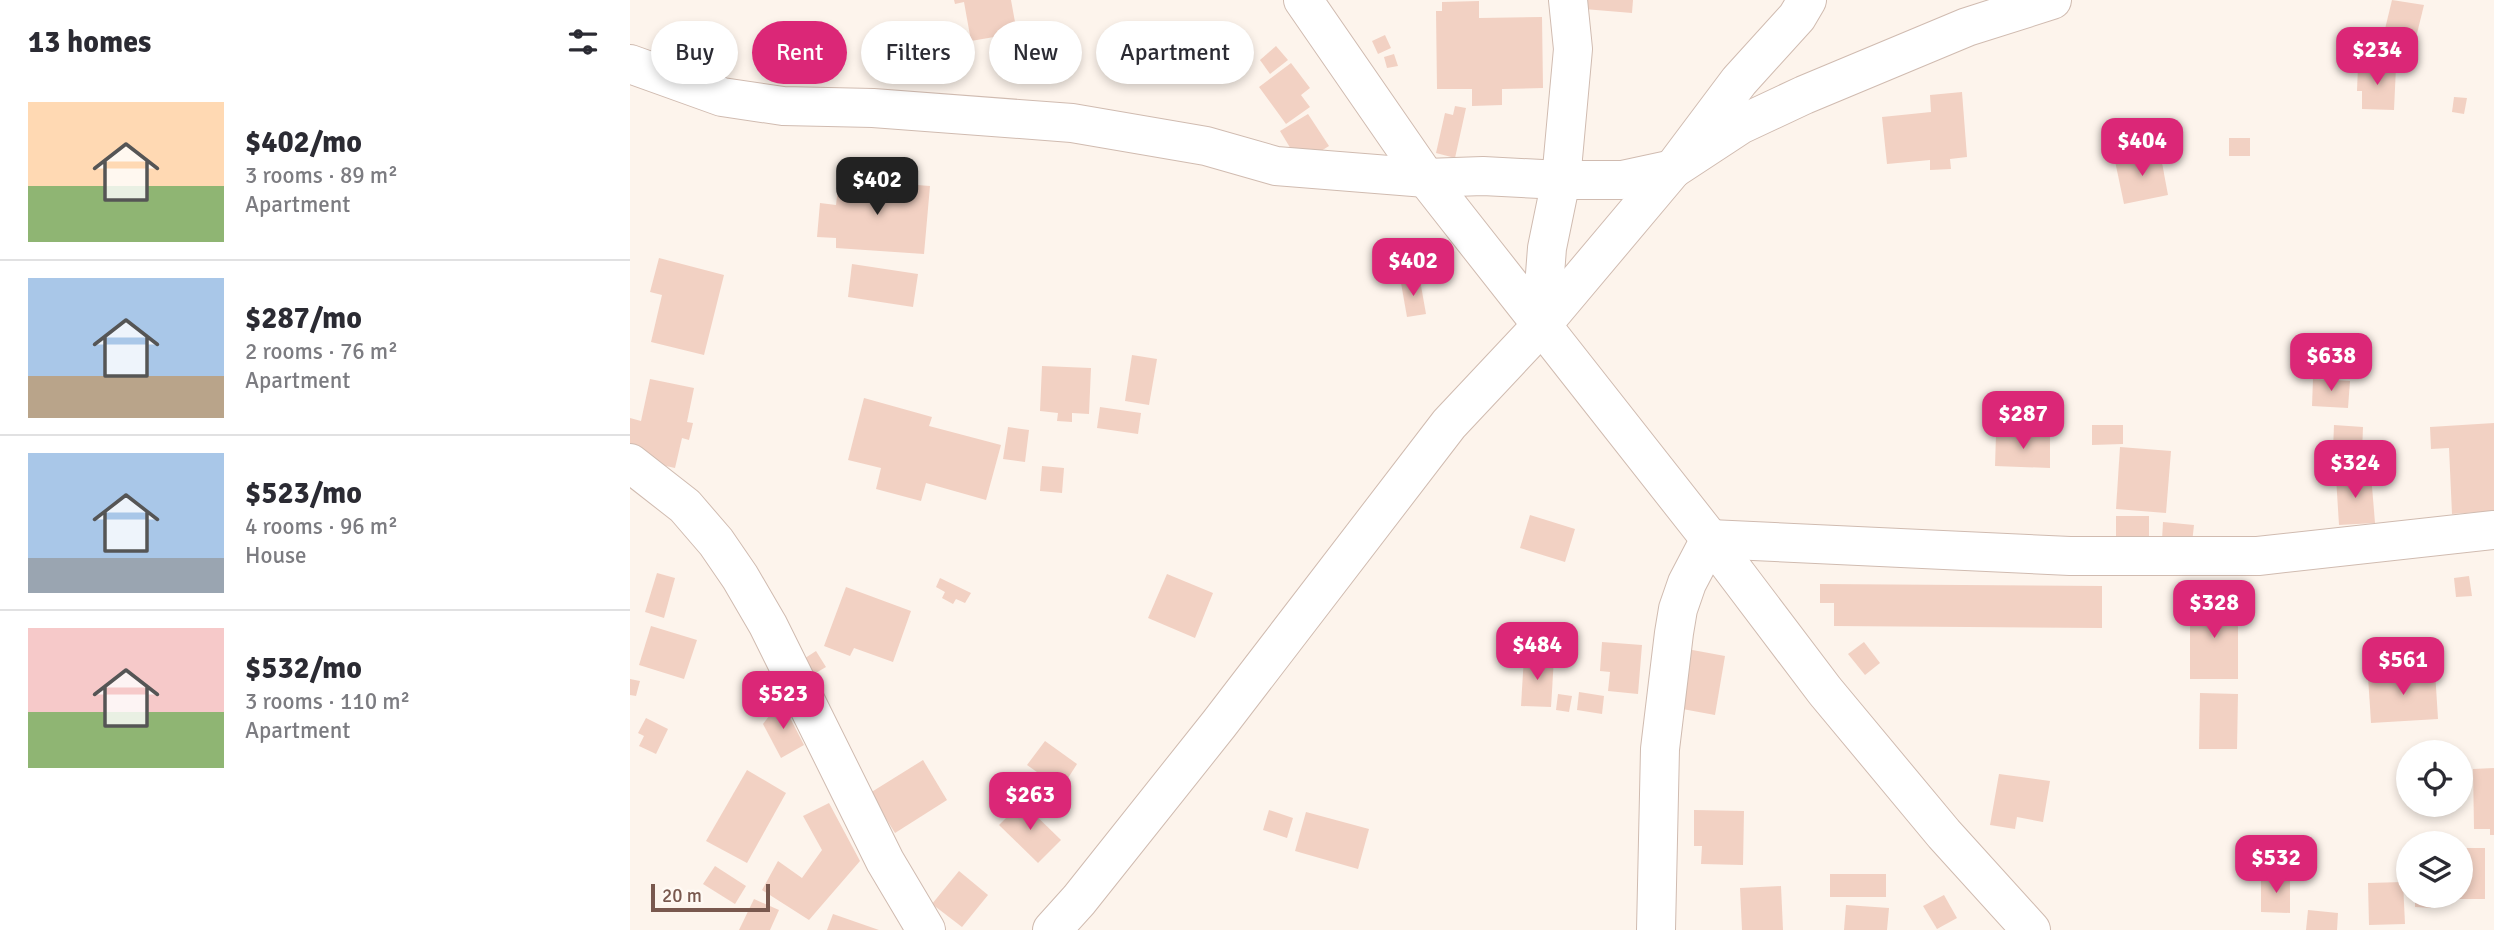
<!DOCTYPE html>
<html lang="en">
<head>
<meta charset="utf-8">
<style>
	body { margin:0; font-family:Signika,sans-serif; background:#f7f7f7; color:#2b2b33; height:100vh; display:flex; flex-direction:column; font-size:26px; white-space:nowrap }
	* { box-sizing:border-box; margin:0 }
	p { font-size:23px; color:#7c7c81 }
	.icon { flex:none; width:38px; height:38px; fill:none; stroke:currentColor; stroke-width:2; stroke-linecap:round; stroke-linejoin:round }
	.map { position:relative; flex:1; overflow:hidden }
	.drawer { display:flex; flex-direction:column; background:#fff; width:630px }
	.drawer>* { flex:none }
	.hud { position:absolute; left:21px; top:21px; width:665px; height:63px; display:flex; gap:14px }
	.controls { position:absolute; left:1766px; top:740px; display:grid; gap:14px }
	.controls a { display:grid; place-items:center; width:77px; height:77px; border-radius:50%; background:#fff; box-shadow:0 4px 10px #0003; font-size:35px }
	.scale { position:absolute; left:21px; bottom:18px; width:119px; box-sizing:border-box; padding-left:7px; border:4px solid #79584e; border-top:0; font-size:19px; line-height:24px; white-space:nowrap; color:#79584e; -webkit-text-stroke:5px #fff9f3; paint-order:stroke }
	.price { position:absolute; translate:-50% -60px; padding:0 16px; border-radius:14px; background:#db2777; color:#fff; font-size:23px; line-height:46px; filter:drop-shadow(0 2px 4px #0008) }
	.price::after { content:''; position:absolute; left:50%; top:42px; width:21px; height:16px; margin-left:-10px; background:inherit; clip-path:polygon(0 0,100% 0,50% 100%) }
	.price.selected { background:#222; color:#fff }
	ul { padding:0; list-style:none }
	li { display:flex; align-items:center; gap:21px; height:175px; padding:0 28px }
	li+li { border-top:2px solid #e1e1e2 }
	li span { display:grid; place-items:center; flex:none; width:196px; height:140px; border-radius:0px; color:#555 }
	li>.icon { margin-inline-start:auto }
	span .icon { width:84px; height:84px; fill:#fffc; stroke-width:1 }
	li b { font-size:30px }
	h2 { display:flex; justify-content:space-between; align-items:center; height:84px; padding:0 28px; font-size:30px }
	.tag { padding:0 24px; border-radius:32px; background:#fff; box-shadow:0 4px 10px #0003; font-size:24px; line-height:63px }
	.tag.selected { background:#db2777; color:#fff }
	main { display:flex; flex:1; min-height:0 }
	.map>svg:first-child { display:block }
	.building { fill:#f2d1c3 }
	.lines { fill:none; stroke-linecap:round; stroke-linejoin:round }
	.minor-casing { stroke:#d0bbb0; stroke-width:40 }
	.minor { stroke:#fff; stroke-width:38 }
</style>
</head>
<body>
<main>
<section class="drawer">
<h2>13 homes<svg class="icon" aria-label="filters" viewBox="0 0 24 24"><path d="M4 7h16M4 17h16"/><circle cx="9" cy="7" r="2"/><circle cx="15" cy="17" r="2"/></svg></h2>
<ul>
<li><span style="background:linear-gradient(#ffd9b3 60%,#8fb573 0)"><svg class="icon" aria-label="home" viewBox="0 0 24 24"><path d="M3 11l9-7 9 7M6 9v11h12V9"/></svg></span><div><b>$402/mo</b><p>3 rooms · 89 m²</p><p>Apartment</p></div></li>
<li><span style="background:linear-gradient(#a9c7e8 70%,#b9a48a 0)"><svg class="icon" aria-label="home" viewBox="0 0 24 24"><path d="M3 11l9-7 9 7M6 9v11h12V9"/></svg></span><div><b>$287/mo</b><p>2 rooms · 76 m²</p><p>Apartment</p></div></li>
<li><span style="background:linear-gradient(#a9c7e8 75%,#9aa5b1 0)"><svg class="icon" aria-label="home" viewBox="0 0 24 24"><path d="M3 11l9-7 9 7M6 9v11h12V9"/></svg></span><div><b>$523/mo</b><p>4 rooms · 96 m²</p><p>House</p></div></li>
<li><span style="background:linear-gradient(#f6c9c9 60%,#8fb573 0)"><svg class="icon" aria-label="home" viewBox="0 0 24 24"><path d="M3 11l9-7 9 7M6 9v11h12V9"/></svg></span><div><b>$532/mo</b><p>3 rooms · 110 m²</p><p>Apartment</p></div></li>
</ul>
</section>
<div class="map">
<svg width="1864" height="930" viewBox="0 0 1864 930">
	<rect width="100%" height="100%" fill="#fdf4ec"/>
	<g class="building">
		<path d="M324 0H381L387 33 341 41 334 2 325 4Z"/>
		<path d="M955 0H1003L1002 13 954 9Z"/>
		<path d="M1762 0 1794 5 1779 66 1748 58Z"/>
		<path d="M849 1V18L912 17 913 88 872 89V105L842 106V89H807L806 11H812V2Z"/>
		<path d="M755 35 761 48 748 54 742 41Z"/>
		<path d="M646 46 658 60 640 74 630 60Z"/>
		<path d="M764 54 768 66 757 68 754 57Z"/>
		<path d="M661 63 680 88 671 95 680 107 656 124 629 87Z"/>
		<path d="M1728 66 1766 67 1764 110 1732 109V91H1727Z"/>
		<path d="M1332 92 1337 157 1320 159 1321 169 1300 170V160L1257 164 1252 117 1301 112 1300 95Z"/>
		<path d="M1824 97 1837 98 1834 114 1822 112Z"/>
		<path d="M825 106 836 108 825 158 806 153 815 113 823 115Z"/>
		<path d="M678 114 699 146 670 164 650 131Z"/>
		<rect x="1599" y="138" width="21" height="18"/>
		<path d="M1530 152 1538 195 1494 204 1485 161Z"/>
		<path d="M209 179 300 186 294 254 206 248V238L187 237 190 203 206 205Z"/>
		<path d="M29 258 94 275 74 355 21 342 32 295 20 292Z"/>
		<path d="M222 264 288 274 283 307 218 297Z"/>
		<path d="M790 280 796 314 777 317 771 283Z"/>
		<path d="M502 355 527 359 519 405 495 401Z"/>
		<path d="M412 366 461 368 459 414 442 413V422L427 421 428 413 410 411Z"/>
		<path d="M20 379 64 388 57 422 63 423 59 440 52 438 45 468 0 458V418L11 421Z"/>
		<path d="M1683 379 1720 381 1718 408 1682 406Z"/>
		<path d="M234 398 302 417 299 426 371 445 356 500 296 483 291 501 246 489 251 468 218 460Z"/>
		<path d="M470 407 511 413 508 434 467 428Z"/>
		<path d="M1864 423V511L1822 514 1819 448 1801 449 1800 427Z"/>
		<path d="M1462 425H1493V444L1462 445Z"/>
		<path d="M1704 425 1733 427 1732 452 1703 450Z"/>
		<path d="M378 427 399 430 395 462 373 459Z"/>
		<path d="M1366 435 1420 436V468L1365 466Z"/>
		<path d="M1490 447 1541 451 1536 513 1486 509Z"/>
		<path d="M412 466 434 468 432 493 410 491Z"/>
		<path d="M1741 474 1745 523 1709 525 1706 477Z"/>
		<path d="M900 515 945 529 935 562 890 548Z"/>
		<rect x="1486" y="516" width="33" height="28"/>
		<path d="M1533 522 1564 525 1562 543 1532 540Z"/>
		<path d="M27 573 45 578 34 618 15 612Z"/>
		<path d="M537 574 583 593 565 638 518 618Z"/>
		<path d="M1839 576 1842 596 1826 597 1824 578Z"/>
		<path d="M310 578 341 593 335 603 326 599 323 604 312 598 315 592 306 587Z"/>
		<path d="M1190 584 1472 586V628L1204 626V603H1190Z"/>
		<path d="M216 587 281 611 263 662 224 648 220 656 194 646Z"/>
		<path d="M1608 601V679H1560V602Z"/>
		<path d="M21 626 67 640 54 679 9 665Z"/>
		<path d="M972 642 1012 645 1008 694 978 691 980 672 970 671Z"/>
		<path d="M1234 642 1250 663 1235 675 1218 654Z"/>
		<path d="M1057 649 1095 656 1085 715 1047 708Z"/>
		<path d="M186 651 196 667 179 677 169 662Z"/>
		<path d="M894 656 924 658 921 707 891 706Z"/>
		<path d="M1805 671 1808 719 1741 723 1738 676Z"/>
		<path d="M0 679 10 681 6 696 0 695Z"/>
		<path d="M949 692 974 696 972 714 947 710Z"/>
		<path d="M1570 693 1608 694 1607 749H1569Z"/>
		<path d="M928 694 942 696 939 712 926 710Z"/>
		<path d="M151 700 174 745 151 758 133 724Z"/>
		<path d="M16 718 38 729 26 754 9 746 14 736 8 733Z"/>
		<path d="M415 741 447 764 431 789 397 765Z"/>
		<path d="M293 760 317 800 265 833 240 793Z"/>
		<path d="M1864 768V835H1860V829H1844L1843 769Z"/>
		<path d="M117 770 156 793 117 863 76 841Z"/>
		<path d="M1369 774 1420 781 1413 822 1387 817 1385 829 1360 825Z"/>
		<path d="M392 802 431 840 408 863 369 825Z"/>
		<path d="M199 803 230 861 179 920 132 890 148 861 172 878 192 850 173 816Z"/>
		<path d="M639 810 663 818 657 838 633 830Z"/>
		<path d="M1064 810 1114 811 1113 865 1071 864 1072 846H1064Z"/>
		<path d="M676 812 739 829 728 869 665 851Z"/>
		<path d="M1830 848H1855V899H1828V896H1830Z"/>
		<path d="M85 866 116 886 105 904 73 884Z"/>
		<path d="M329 871 358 895 332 927 302 904Z"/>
		<rect x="1200" y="874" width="56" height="23"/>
		<path d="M1631 878H1660V913L1631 912Z"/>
		<path d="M1773 882 1775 924 1739 925 1738 883Z"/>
		<path d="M1151 886 1153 930H1112L1110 888Z"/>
		<path d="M1314 895 1327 918 1307 929 1293 906Z"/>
		<path d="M1785 896H1801V908L1785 907Z"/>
		<path d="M124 899 149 910 140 930H109Z"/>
		<path d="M1216 905 1259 908 1257 930H1214Z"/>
		<path d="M1678 910 1708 913 1707 930H1676Z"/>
		<path d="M203 914 249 930H197Z"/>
	</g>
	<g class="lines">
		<g class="minor-casing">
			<g id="minor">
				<path d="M673 0 796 178 1080 539 1195 691 1314 834 1401 930"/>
				<path d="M0 64 92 97 153 106 243 108 442 123 576 146 646 166 796 178 853 176 931 180H992L1043 169 1110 125 1174 95 1337 27 1422 0"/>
				<path d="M911 326 917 248 931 180 943 49 938 0"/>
				<path d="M0 463 55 506 86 542 110 577 138 625 255 861 296 930"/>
				<path d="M422 930 449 900 589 724 819 424 911 326 1043 169 1109 81 1167 17 1177 0"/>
				<path d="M1026 930 1030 749 1044 633 1048 609 1057 583 1080 539 1440 556H1628L1864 530"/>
			</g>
		</g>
		<use href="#minor" class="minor"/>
	</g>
</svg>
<div class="controls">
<a><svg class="icon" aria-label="locate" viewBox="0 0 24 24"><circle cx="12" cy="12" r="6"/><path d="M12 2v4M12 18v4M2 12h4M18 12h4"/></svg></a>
<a><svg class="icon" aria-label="layers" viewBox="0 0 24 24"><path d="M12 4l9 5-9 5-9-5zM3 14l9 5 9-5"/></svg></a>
</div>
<div class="scale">20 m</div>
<b class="price" style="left:1747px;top:87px">$234</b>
<b class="price" style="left:1512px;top:178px">$404</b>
<b class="price selected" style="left:247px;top:217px">$402</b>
<b class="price" style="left:783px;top:298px">$402</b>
<b class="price" style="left:1701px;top:393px">$638</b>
<b class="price" style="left:1393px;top:451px">$287</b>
<b class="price" style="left:1725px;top:500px">$324</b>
<b class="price" style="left:1584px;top:640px">$328</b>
<b class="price" style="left:907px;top:682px">$484</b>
<b class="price" style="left:1773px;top:697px">$561</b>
<b class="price" style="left:153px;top:731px">$523</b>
<b class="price" style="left:400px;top:832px">$263</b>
<b class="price" style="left:1646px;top:895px">$532</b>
<div class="hud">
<a class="tag">Buy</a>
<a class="tag selected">Rent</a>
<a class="tag">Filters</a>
<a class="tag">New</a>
<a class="tag">Apartment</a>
</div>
</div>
</main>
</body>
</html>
